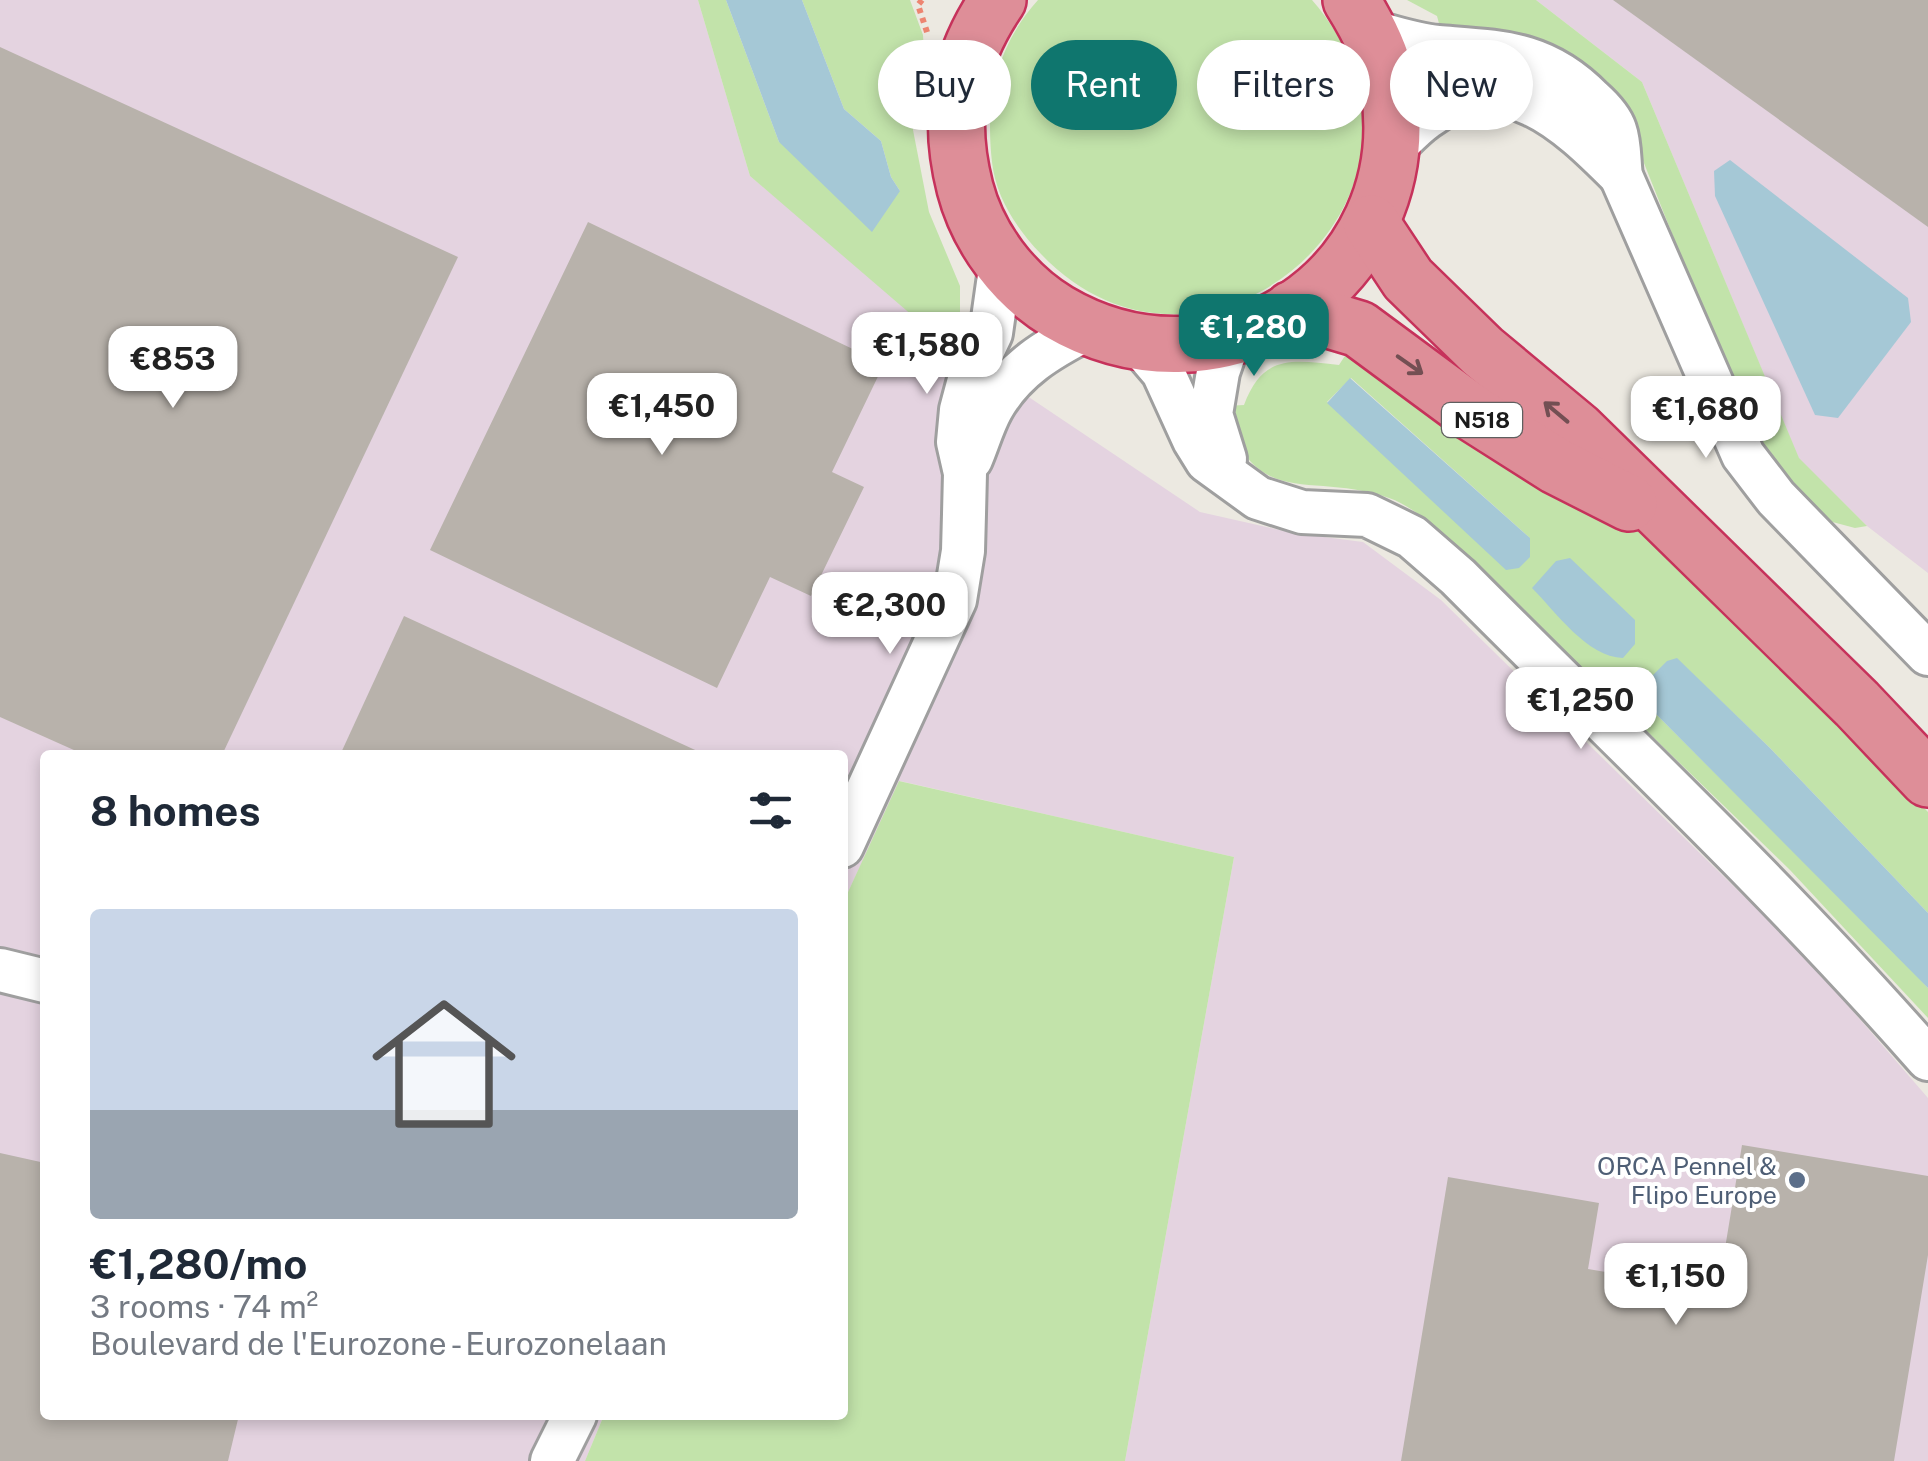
<!DOCTYPE html>
<html lang="en">
<head>
<meta charset="utf-8">
<style>
	body { margin:0; font-family:"Public Sans",sans-serif; background:#f6f6f7; color:#1f2937; height:100vh; display:flex; flex-direction:column; font-size:38px; white-space:nowrap }
	* { box-sizing:border-box; margin:0 }
	p { font-size:32px; color:#747a83 }
	.icon { flex:none; width:55px; height:55px; fill:none; stroke:currentColor; stroke-width:2; stroke-linecap:round; stroke-linejoin:round }
	.map { position:relative; flex:1; overflow:hidden }
	.details { position:absolute; left:40px; top:750px; width:808px; height:670px; display:flex; flex-direction:column; background:#fff; border-radius:10px; box-shadow:0 5px 15px #0003 }
	.details>* { flex:none }
	.guide { position:absolute; left:878px; top:40px; width:900px; height:90px; display:flex; gap:20px }
	.price { position:absolute; translate:-50% -85px; padding:0 22px; border-radius:20px; background:#fff; color:#222; font-size:32px; line-height:65px; filter:drop-shadow(0 2px 5px #0008) }
	.price::after { content:''; position:absolute; left:50%; top:60px; width:30px; height:22px; margin-left:-15px; background:inherit; clip-path:polygon(0 0,100% 0,50% 100%) }
	.price.current { background:#0f766e; color:#fff }
	ul { padding:0; list-style:none }
	li { display:grid; align-content:center; gap:20px; height:530px; padding:0 50px }
	li+li { border-top:2px solid #e0e1e3 }
	li span { display:grid; place-items:center; height:310px; border-radius:10px; color:#555 }
	li>.icon { margin-inline-start:auto }
	span .icon { width:180px; height:180px; fill:#fffc; stroke-width:1 }
	li b { font-size:42px }
	h2 { display:flex; justify-content:space-between; align-items:center; height:120px; padding:0 50px; font-size:42px }
	.tag { padding:0 35px; border-radius:45px; background:#fff; box-shadow:0 5px 15px #0003; font-size:35px; line-height:90px }
	.tag.current { background:#0f766e; color:#fff }
	.map>svg:first-child { display:block }
	.industrial { fill:#e4d3e0 }
	.grass { fill:#c2e3aa; fill-rule:evenodd }
	.water { fill:#a5c8d6 }
	.building { fill:#b8b2ab }
	.lines { fill:none; stroke-linecap:round; stroke-linejoin:round }
	.minor-casing { stroke:#9f9f9f; stroke-width:48 }
	.highway-casing { stroke:#c6325b; stroke-width:60 }
	.path { stroke:#ed8571; stroke-width:6; stroke-dasharray:5 5; stroke-linecap:butt }
	.minor { stroke:#fff; stroke-width:42 }
	.highway { stroke:#de8e98; stroke-width:55 }
	.oneway { stroke:#734f53 }
	.service-dot { fill:#5c6f8a; stroke:#fff; stroke-width:4 }
	.labels { text-anchor:middle; dominant-baseline:central; stroke-width:8; stroke-linejoin:round; paint-order:stroke }
	.shield { fill:#fff; stroke:#5f5f5f; stroke-width:2.5 }
	.shield-label { font-size:22px; font-weight:bold; fill:#1b1b1b }
	.service-label { font-size:25px; fill:#4e5e75; stroke:#fff; text-anchor:end }
</style>
</head>
<body>
<div class="map">
<svg width="1928" height="1461" viewBox="0 0 1928 1461">
	<rect width="100%" height="100%" fill="#ece9e1"/>
	<g class="industrial">
		<path d="M0 0H698L750 176 966 355 1200 512 1293 533 1363 542 1441 600 1807 958 1928 1098V1461H1125L1234 857 900 781 843 903 842 755H45V1415H604L585 1461H0Z"/>
		<path d="M1536 0H1928V573L1867 526 1799 459 1642 82Z"/>
	</g>
	<g class="grass">
		<path d="M698 0H726L779 142 900 191 891 177 881 141 844 109 802 0H910L923 35 924 53 913 130 929 212 960 286V323L978 332 966 355 942 341 750 176Z"/>
		<path d="M1038 0H1312C1477 191 1206 427 1041 254 1017 229 996 198 992 162 985 100 996 47 1038 0Z"/>
		<path d="M1407 0H1536L1642 82 1799 458 1867 526 1855 528 1825 520 1760 455 1638 148 1441 31 1437 16Z"/>
		<path d="M1350 348 1630 523 1680 561 1928 812V913L1770 748 1677 659 1639 689 1648 706 1909 967 1928 988V1018L1790 870 1457 547C1437 530 1415 507 1389 498 1312 470 1252 514 1225 406L1244 405C1263 354 1292 360 1339 365ZM1351 378 1530 538 1327 402Z"/>
		<path d="M899 781 1234 857 1125 1461H585L604 1415H842L843 903Z"/>
	</g>
	<g class="water">
		<path d="M726 0H802L844 109 881 141 891 177 900 191 872 232 779 142Z"/>
		<path d="M1730 160 1908 298 1911 322 1838 418 1815 415 1715 196 1714 171Z"/>
		<path d="M1350 378 1530 538V557L1519 568 1506 570 1327 403Z"/>
		<path d="M1570 558 1635 620V644L1623 658C1587 657 1556 612 1532 588L1556 561Z"/>
		<path d="M1677 658 1770 748 1928 913V988L1648 706 1639 689 1667 661Z"/>
	</g>
	<g class="building">
		<path d="M1613 0H1928V227Z"/>
		<path d="M0 47 458 257 222 755H85L0 717Z"/>
		<path d="M588 222 884 364 832 472 864 487 811 596 770 577 717 688 430 550Z"/>
		<path d="M404 616 706 755H340Z"/>
		<path d="M1742 1145 1928 1176V1255L1894 1461H1401L1448 1177 1599 1203 1588 1269 1718 1291Z"/>
		<path d="M0 1153 45 1163V1415H239L228 1461H0Z"/>
	</g>
	<g class="lines">
		<g class="minor-casing">
			<g id="minor">
				<path d="M1370 31C1392 37 1415 45 1438 47 1501 52 1544 51 1592 100 1601 108 1611 118 1615 130 1620 144 1619 162 1621 176L1743 455 1776 498 1928 654"/>
				<path d="M1391 150C1402 140 1413 127 1426 118 1504 60 1566 121 1621 176"/>
				<path d="M1140 345 1163 372 1194 440 1207 461 1258 498 1302 512 1367 515 1412 537 1458 577C1616 736 1780 890 1928 1059"/>
				<path d="M971 459C978 443 983 424 992 408 1014 369 1048 349 1087 329"/>
				<path d="M1225 459 1211 414 1218 372 1229 340"/>
				<path d="M842 846 955 600 963 551 964 514 965 473 958 442 961 410 969 380 991 333 1001 262"/>
				<path d="M0 970 45 981"/>
				<path d="M552 1461 575 1415"/>
			</g>
		</g>
		<g class="highway-casing">
			<g id="highway">
				<path d="M998 0C957 60 947 118 965 188 978 238 1013 285 1058 312 1221 408 1418 279 1389 90 1384 58 1368 27 1351 0"/>
				<path d="M1371 223 1408 279 1482 351 1577 430 1857 704 1928 779"/>
				<path d="M1292 309 1359 329 1474 414 1556 466 1629 503"/>
			</g>
		</g>
		<path class="path" d="M922 0 918 5 928 35"/>
		<use href="#minor" class="minor"/>
		<use href="#highway" class="highway"/>
	</g>
	<defs><path id="oneway-shaft" d="M-6 0H5M1.5-3L5.5 0L1.5 3" fill="none" stroke-width="1.6" stroke-linecap="round" stroke-linejoin="round" transform="scale(2.5)"/></defs>
	<g class="oneway">
		<use href="#oneway-shaft" transform="translate(1410 365) rotate(35)"/>
		<use href="#oneway-shaft" transform="translate(1556 412) rotate(-140)"/>
	</g>
	<circle class="service-dot" cx="1797" cy="1180" r="10"/>
	<g class="labels">
		<rect class="shield" x="1442" y="403" width="80" height="34" rx="8"/>
		<g class="shield-label">
			<text x="1482" y="420">N518</text>
		</g>
		<g class="service-label">
			<text x="1777" y="1166">ORCA Pennel &amp;<tspan x="1777" dy="29">Flipo Europe</tspan></text>
		</g>
	</g>
</svg>
<b class="price current" style="left:1254px;top:379px">€1,280</b>
<b class="price" style="left:927px;top:397px">€1,580</b>
<b class="price" style="left:173px;top:411px">€853</b>
<b class="price" style="left:662px;top:458px">€1,450</b>
<b class="price" style="left:1706px;top:461px">€1,680</b>
<b class="price" style="left:890px;top:657px">€2,300</b>
<b class="price" style="left:1581px;top:752px">€1,250</b>
<b class="price" style="left:1676px;top:1328px">€1,150</b>
<div class="guide">
<a class="tag">Buy</a>
<a class="tag current">Rent</a>
<a class="tag">Filters</a>
<a class="tag">New</a>
</div>
<section class="details">
<h2>8 homes<svg class="icon" aria-label="filters" viewBox="0 0 24 24"><path d="M4 7h16M4 17h16"/><circle cx="9" cy="7" r="2"/><circle cx="15" cy="17" r="2"/></svg></h2>
<ul>
<li><span style="background:linear-gradient(#c9d6e8 65%,#9aa5b1 0)"><svg class="icon" aria-label="home" viewBox="0 0 24 24"><path d="M3 11l9-7 9 7M6 9v11h12V9"/></svg></span><div><b>€1,280/mo</b><p>3 rooms · 74 m²</p><p>Boulevard de l'Eurozone - Eurozonelaan</p></div></li>
</ul>
</section>
</div>
</body>
</html>
